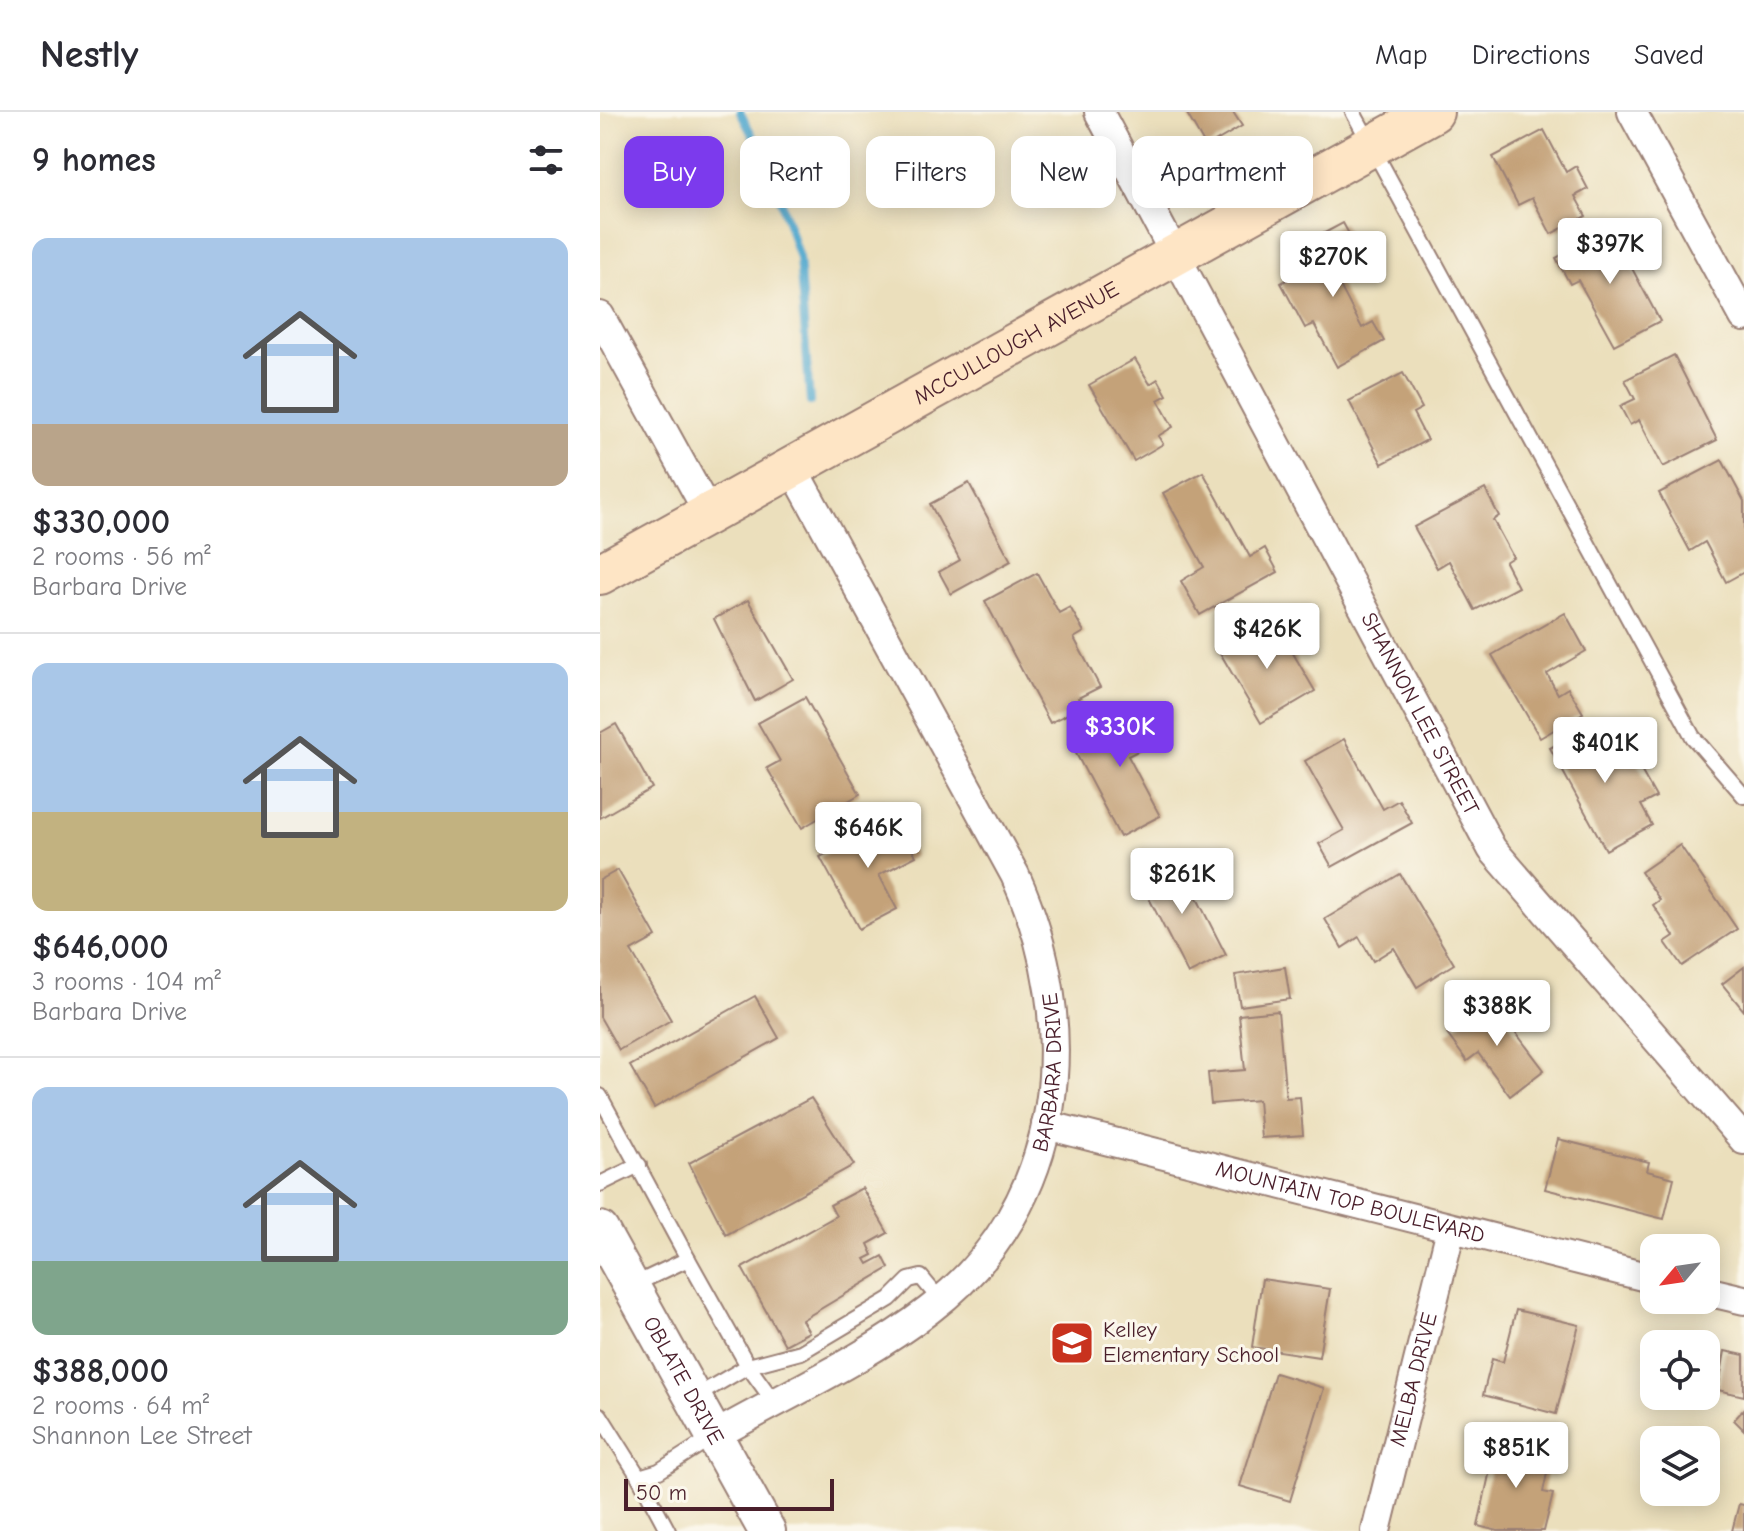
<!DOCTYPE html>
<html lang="en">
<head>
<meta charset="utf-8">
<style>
	body { margin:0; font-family:"Comic Neue",sans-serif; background:#f7f7f7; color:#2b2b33; height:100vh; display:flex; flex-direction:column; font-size:30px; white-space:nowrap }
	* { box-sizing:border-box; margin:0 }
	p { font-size:26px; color:#7c7c81 }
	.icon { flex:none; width:44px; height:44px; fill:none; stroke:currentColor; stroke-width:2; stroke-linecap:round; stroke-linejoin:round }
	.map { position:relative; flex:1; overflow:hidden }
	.panel { display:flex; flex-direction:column; background:#fff; width:600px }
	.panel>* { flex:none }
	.top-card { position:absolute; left:24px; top:24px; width:760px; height:72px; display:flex; gap:16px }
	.needle { width:52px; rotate:241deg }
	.tools { position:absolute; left:1040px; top:1122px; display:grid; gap:16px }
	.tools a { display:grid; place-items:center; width:80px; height:80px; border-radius:16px; background:#fff; box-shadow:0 4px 20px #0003; font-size:40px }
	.scale { position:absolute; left:24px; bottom:20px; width:210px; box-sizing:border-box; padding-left:8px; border:4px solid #4a1f2b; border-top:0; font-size:22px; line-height:28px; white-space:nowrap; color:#4a1f2b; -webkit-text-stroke:6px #fbf7ec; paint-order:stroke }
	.price { position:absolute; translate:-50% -68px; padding:0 18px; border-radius:8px; background:#fff; color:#222; font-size:26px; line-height:52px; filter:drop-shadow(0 2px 4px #0008) }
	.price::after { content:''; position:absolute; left:50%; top:48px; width:24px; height:18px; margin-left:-12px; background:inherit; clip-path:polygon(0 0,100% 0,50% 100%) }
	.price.active { background:#7c3aed; color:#fff }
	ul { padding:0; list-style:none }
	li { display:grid; align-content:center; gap:16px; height:424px; padding:0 32px }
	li+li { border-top:2px solid #e1e1e2 }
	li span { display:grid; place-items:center; height:248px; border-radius:16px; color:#555 }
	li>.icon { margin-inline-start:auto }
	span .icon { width:144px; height:144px; fill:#fffc; stroke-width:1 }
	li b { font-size:34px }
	h2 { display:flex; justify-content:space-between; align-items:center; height:96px; padding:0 32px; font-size:34px }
	.chip { padding:0 28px; border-radius:16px; background:#fff; box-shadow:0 4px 20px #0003; font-size:28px; line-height:72px }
	.chip.active { background:#7c3aed; color:#fff }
	header { display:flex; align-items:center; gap:48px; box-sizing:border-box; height:112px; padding:0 40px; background:#fff; border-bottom:2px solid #e1e1e2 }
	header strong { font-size:38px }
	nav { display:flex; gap:44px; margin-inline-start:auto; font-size:28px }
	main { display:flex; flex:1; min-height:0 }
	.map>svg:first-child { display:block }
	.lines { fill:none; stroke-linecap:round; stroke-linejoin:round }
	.stream { stroke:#51a8ce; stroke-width:8 }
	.building { fill:#c4a279 }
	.service-casing { stroke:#9a7f74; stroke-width:18 }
	.minor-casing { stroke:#9a7f74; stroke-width:32 }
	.tertiary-casing { stroke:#9a7f74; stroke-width:40 }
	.secondary-casing { stroke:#9a7f74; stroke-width:44 }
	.service { stroke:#fff; stroke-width:14 }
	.minor { stroke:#fff; stroke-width:28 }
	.tertiary { stroke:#fff; stroke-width:36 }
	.secondary { stroke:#fee5c5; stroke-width:40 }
	.labels { text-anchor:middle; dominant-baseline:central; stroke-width:6; stroke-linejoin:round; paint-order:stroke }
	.street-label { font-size:22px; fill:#4a1f2b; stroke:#fbf7ec }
	.poi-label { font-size:22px; fill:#4a1f2b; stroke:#fbf7ec; text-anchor:start }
</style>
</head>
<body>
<header>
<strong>Nestly</strong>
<nav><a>Map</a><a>Directions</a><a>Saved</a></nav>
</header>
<main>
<section class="panel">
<h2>9 homes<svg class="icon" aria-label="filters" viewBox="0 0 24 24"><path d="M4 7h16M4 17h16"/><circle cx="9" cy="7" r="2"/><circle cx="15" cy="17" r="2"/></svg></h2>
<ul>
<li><span style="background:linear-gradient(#a9c7e8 75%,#b9a48a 0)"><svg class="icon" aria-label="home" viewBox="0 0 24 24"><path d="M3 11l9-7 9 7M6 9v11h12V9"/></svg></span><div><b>$330,000</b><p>2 rooms · 56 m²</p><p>Barbara Drive</p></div></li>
<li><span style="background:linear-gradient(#a9c7e8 60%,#c2b280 0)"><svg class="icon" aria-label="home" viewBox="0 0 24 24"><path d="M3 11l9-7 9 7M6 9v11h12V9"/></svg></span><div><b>$646,000</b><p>3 rooms · 104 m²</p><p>Barbara Drive</p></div></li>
<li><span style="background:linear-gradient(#a9c7e8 70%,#7fa58c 0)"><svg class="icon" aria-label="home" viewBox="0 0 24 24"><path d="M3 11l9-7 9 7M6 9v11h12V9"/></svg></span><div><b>$388,000</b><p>2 rooms · 64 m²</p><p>Shannon Lee Street</p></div></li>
</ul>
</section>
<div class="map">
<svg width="1144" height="1419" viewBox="0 0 1144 1419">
	<rect width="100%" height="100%" fill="#fbf7ec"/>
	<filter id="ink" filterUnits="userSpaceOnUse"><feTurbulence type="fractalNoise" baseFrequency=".0125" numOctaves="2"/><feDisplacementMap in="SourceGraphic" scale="16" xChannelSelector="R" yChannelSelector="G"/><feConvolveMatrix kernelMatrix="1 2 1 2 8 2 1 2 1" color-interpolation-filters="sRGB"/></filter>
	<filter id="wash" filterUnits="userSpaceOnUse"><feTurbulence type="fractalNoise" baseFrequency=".006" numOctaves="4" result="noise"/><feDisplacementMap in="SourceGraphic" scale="32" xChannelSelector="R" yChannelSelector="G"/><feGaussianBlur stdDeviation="1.8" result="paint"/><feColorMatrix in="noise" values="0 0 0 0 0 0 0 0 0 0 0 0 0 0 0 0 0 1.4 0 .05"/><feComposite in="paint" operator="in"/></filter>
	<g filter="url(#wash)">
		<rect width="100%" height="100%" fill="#ebdfbc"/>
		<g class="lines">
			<path class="stream" d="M140 0 171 58 199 146 210 290"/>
		</g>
		<g id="blocks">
			<g class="building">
				<path d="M586 0H633L642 14 606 35Z"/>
				<path d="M944 18 966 60 976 54 988 77 975 84 986 104 951 122 932 86 918 93 893 45Z"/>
				<path d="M743 111 766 153 737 168 762 216 773 210 784 229 737 255 714 212 705 216 681 171 728 146 717 125Z"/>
				<path d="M1011 117 1060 209 1014 233 978 168 970 172 956 146Z"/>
				<path d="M1074 243 1117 328 1063 355 1039 308 1030 313 1020 294 1035 287 1025 268Z"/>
				<path d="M535 247 550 272 558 267 567 283 558 288 573 315 558 324 563 332 534 349 489 273Z"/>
				<path d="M803 261 822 296 813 301 827 328 782 352 749 289Z"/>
				<path d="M1122 348 1144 389V460L1126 470 1105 430 1090 439 1059 381Z"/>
				<path d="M603 360 650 445 665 436 678 460 600 503 581 469 604 455 563 381Z"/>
				<path d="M369 371 411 449 351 482 339 460 360 448 330 392Z"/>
				<path d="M885 377 899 404 893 408 913 445 905 450 918 475 875 498 849 449 837 456 814 415Z"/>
				<path d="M437 461 459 501 470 495 484 520 474 526 500 575 478 586 482 595 450 611 385 489Z"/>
				<path d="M148 488 193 567 155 589 114 507Z"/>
				<path d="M965 501 986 539 947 562 958 582 968 576 983 601 940 626 892 543Z"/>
				<path d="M673 507 715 579 661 611 619 539Z"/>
				<path d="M205 585 260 682 202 716 167 656 180 649 158 611Z"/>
				<path d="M541 594 559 628 528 644 560 704 520 725 471 632Z"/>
				<path d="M998 610 1021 650 1033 644 1056 685 1041 693 1052 713 1006 738 950 636Z"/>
				<path d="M16 612 52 676 0 706V621Z"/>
				<path d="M744 627 783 697 799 688 812 711 732 755 719 732 744 718 705 649Z"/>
				<path d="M295 705 316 744 279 763 297 797 259 817 220 745Z"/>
				<path d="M1080 733 1137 817 1082 854 1065 830 1074 824 1053 793 1060 788 1041 760Z"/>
				<path d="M576 745 626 843 588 862 538 765Z"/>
				<path d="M18 758 56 825 31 839 71 908 19 938 0 905V768Z"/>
				<path d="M800 762 854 852 817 875 794 836 773 849 759 825 742 836 725 807Z"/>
				<path d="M685 855 690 887 640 894 635 863Z"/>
				<path d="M1144 855V899L1122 872Z"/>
				<path d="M155 884 179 926 54 996 30 954Z"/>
				<path d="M892 889 944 958 910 984 878 941 867 949 847 922Z"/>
				<path d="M678 899 686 986 700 985 703 1023 661 1026 658 988 611 992 608 961 645 958 639 903Z"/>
				<path d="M211 986 254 1053 126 1123 89 1051Z"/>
				<path d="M958 1027 1049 1050 1047 1059 1074 1066 1064 1107 945 1077Z"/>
				<path d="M262 1076 288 1121 268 1132 273 1143 265 1147 268 1152 283 1144 289 1156 202 1208 209 1220 185 1233 142 1156 236 1104 230 1093Z"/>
				<path d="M662 1167 730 1177 719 1245 652 1235Z"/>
				<path d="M916 1198 979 1213 956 1302 883 1283 892 1247 903 1250Z"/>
				<path d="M1125 1239 1144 1243V1284L1118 1278Z"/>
				<path d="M675 1261 724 1276 690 1389 640 1374Z"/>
				<path d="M1144 1297V1318L1134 1308Z"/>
				<path d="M891 1329 951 1343 943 1380 953 1382 944 1419H898L878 1414 892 1349 886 1348Z"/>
				<path d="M1139 1392 1144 1393V1419H1132Z"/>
			</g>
		</g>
	</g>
	<g filter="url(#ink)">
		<use href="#blocks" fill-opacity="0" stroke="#9a7f74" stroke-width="2"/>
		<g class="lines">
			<g class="service-casing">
				<g id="service">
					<path d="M753 0 1093 625 1144 684"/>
					<path d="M0 984 88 1147 31 1174"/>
					<path d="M0 1072 39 1053"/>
					<path d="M88 1147 148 1254 174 1290"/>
					<path d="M93 1286 148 1254 201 1240 290 1187 309 1168 321 1165 340 1188"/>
					<path d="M0 1303 39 1365 68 1419"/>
					<path d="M39 1365 59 1359 114 1324"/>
				</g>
			</g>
			<g class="minor-casing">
				<g id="minor">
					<path id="s1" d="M499 0 892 737 1144 1028"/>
					<path d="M1032 0 1144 205"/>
					<path d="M0 204 109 402"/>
					<path id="s2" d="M446 1013 1054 1167"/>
					<path d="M1106 1179 1144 1188"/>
					<path id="s3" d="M114 1324C186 1283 264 1248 329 1198 468 1093 482 912 415 763L192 355"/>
					<path id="s4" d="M776 1419 851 1117"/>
				</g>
			</g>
			<g class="tertiary-casing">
				<g id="tertiary">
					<path id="s5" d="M0 1118 167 1419"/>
				</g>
			</g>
			<g class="secondary-casing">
				<g id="secondary">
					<path id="s6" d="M0 462 833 0"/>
				</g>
			</g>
			<use href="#service" class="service"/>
			<use href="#minor" class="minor"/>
			<use href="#tertiary" class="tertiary"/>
			<use href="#secondary" class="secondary"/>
		</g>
	</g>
	<defs>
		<g id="school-square" transform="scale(2.3)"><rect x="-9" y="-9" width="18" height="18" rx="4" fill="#c8321e" stroke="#fbf7ec"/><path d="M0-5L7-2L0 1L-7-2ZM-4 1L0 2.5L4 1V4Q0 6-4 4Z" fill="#fff"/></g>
	</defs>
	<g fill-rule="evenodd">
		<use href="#school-square" x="472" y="1231"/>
	</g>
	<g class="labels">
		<g class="street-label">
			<text stroke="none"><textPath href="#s6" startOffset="476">MCCULLOUGH AVENUE</textPath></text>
			<text stroke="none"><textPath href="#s1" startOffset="682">SHANNON LEE STREET</textPath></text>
			<text stroke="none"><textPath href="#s3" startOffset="526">BARBARA DRIVE</textPath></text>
			<text stroke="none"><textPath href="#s2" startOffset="314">MOUNTAIN TOP BOULEVARD</textPath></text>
			<text stroke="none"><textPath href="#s4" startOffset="156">MELBA DRIVE</textPath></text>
			<text stroke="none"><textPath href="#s5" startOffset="172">OBLATE DRIVE</textPath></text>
		</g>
		<g class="poi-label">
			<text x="503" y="1218">Kelley<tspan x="503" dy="25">Elementary School</tspan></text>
		</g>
	</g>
</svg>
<div class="tools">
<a><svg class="needle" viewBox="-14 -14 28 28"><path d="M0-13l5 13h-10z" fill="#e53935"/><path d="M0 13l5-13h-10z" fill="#7c7c81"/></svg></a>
<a><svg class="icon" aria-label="locate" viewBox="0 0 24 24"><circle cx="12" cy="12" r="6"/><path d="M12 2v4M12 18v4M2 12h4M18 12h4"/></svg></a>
<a><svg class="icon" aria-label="layers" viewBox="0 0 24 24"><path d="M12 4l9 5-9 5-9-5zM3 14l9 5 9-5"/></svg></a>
</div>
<div class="scale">50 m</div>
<b class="price" style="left:1010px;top:174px">$397K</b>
<b class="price" style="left:733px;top:187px">$270K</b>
<b class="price" style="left:667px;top:559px">$426K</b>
<b class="price active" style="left:520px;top:657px">$330K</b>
<b class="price" style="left:1005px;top:673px">$401K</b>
<b class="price" style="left:268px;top:758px">$646K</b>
<b class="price" style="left:582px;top:804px">$261K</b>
<b class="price" style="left:897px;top:936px">$388K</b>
<b class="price" style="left:916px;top:1378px">$851K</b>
<div class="top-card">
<a class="chip active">Buy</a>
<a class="chip">Rent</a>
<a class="chip">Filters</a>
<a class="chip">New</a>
<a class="chip">Apartment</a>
</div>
</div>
</main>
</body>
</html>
